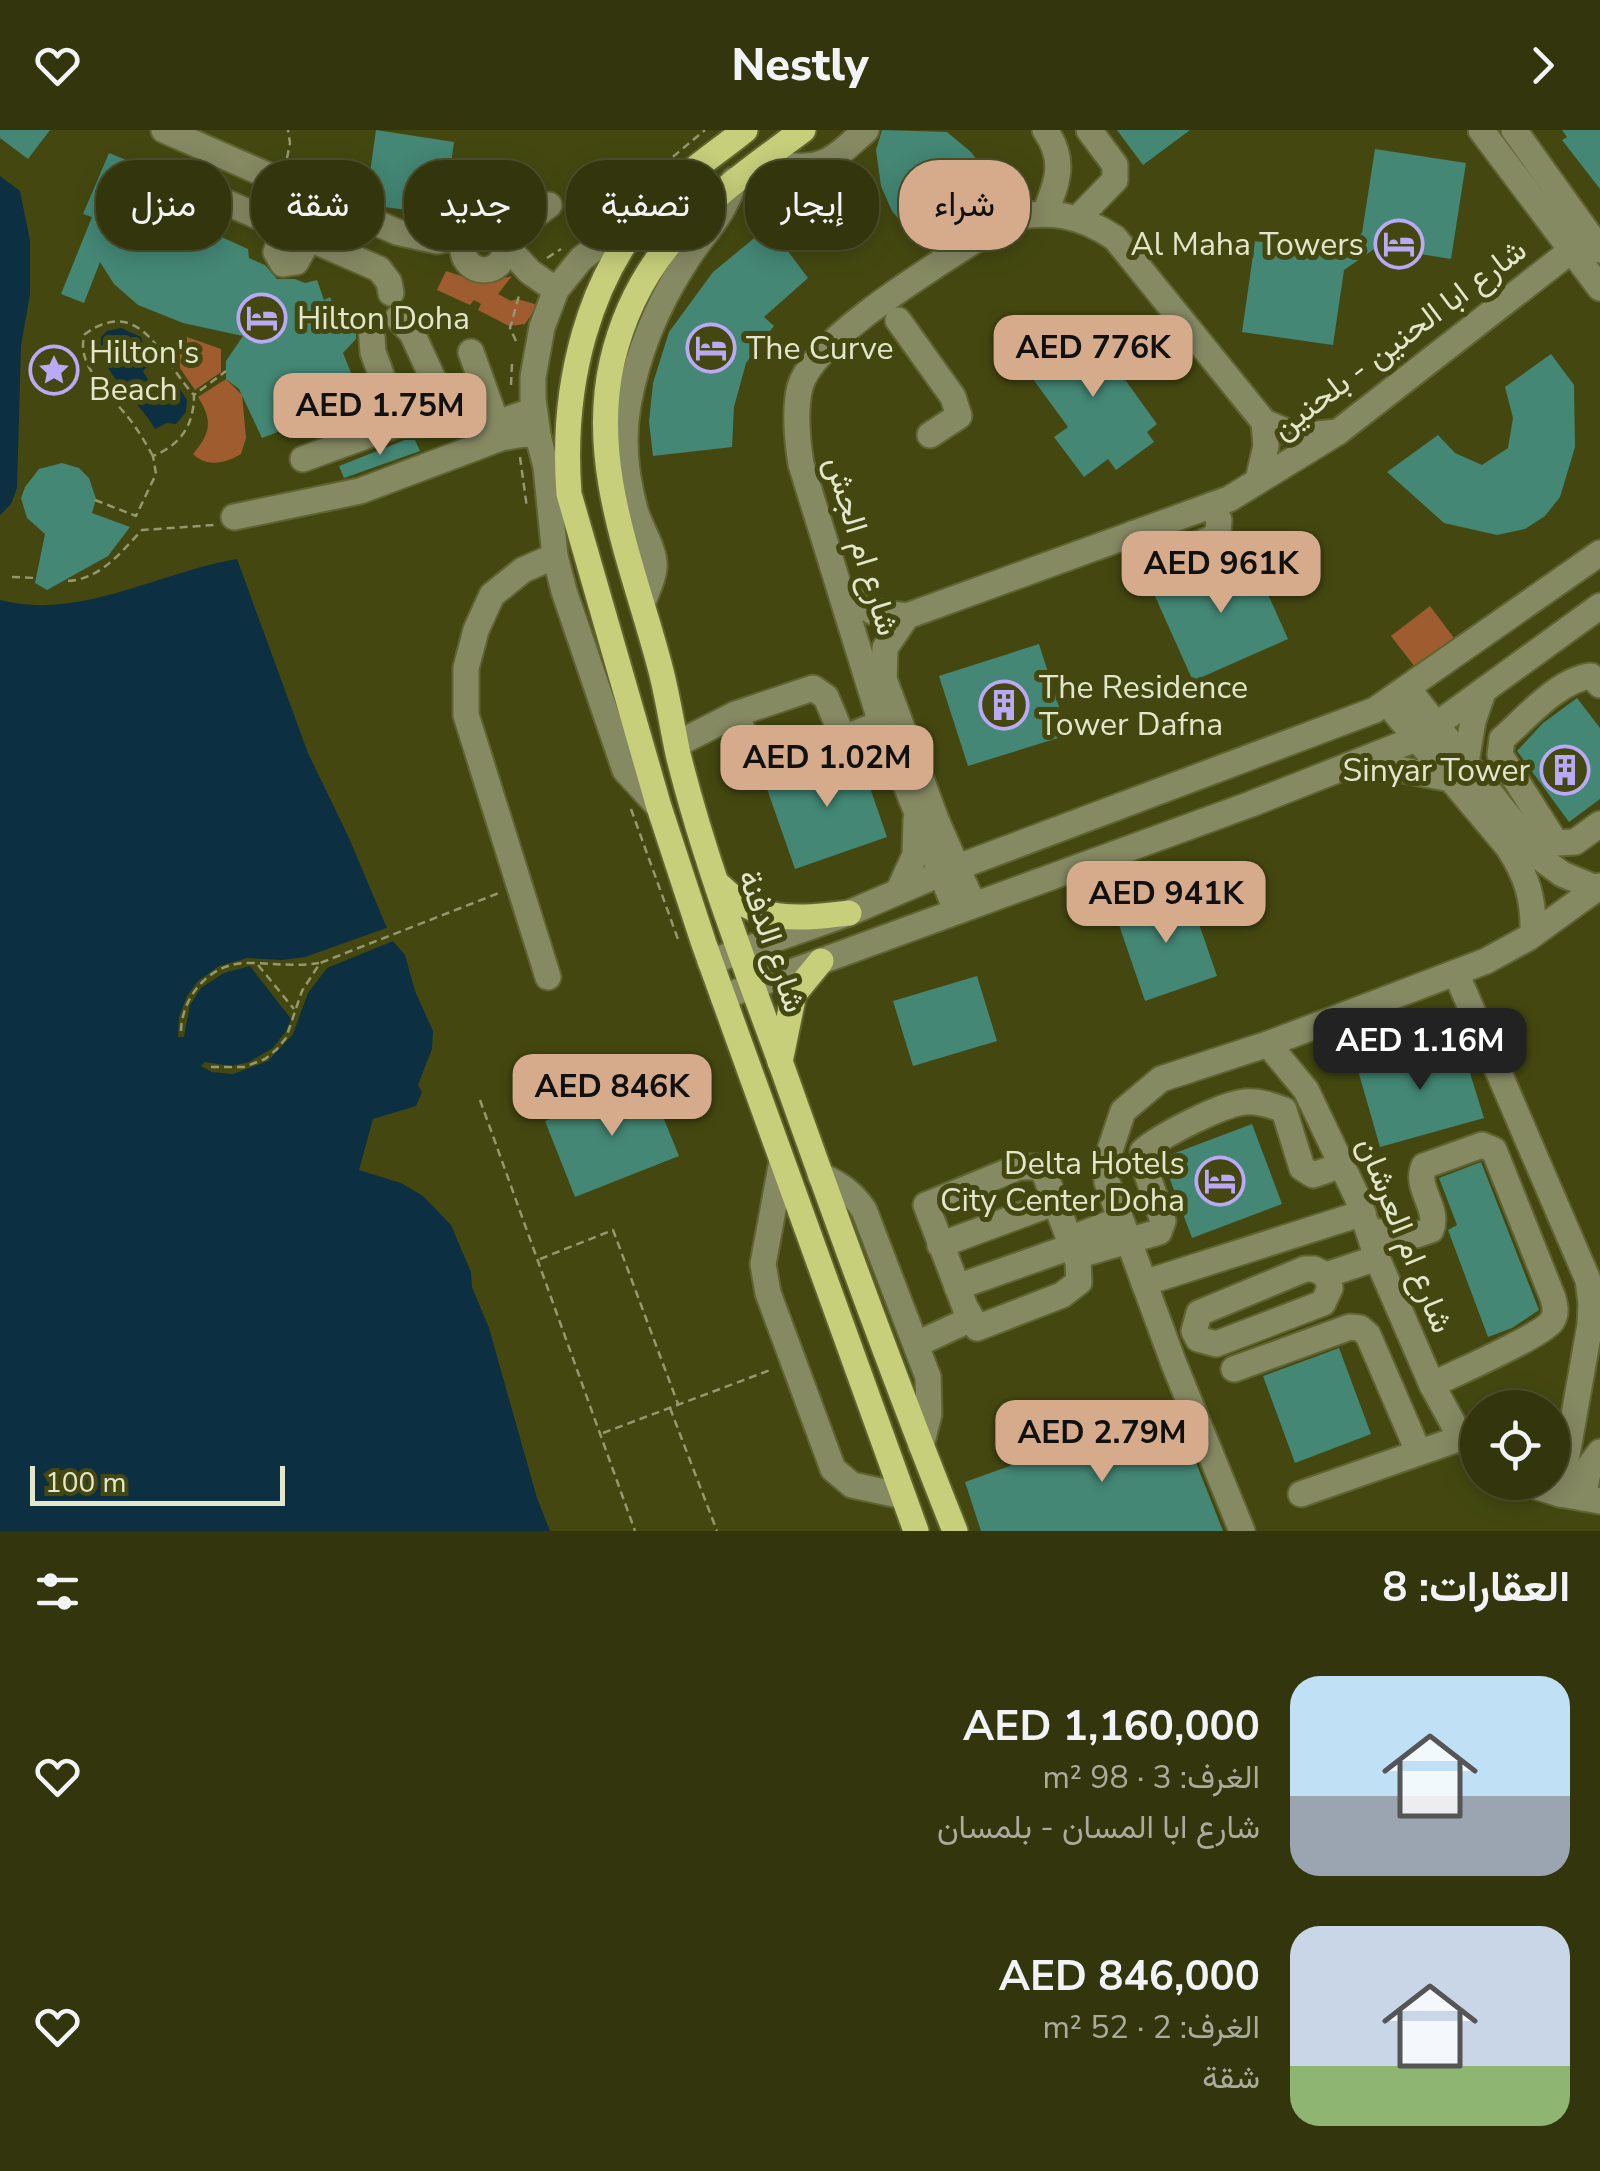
<!DOCTYPE html>
<html lang="ar">
<head>
<meta charset="utf-8">
<style>
	body { margin:0; font-family:"Nunito Sans",Vazirmatn,sans-serif; background:#3b3e15; color:#f1f3f6; direction:rtl; height:100vh; display:flex; flex-direction:column; font-size:38px; white-space:nowrap }
	* { box-sizing:border-box; margin:0 }
	p { font-size:32px; color:#a9ab9d }
	.icon { flex:none; width:55px; height:55px; fill:none; stroke:currentColor; stroke-width:2; stroke-linecap:round; stroke-linejoin:round }
	.map { position:relative; height:1401px; overflow:hidden; direction:ltr }
	.sheet { display:flex; flex-direction:column; background:#33360c; flex:1 }
	.sheet>* { flex:none }
	.top-card { position:absolute; left:30px; top:30px; width:1000px; height:90px; direction:rtl; display:flex; gap:20px }
	.tools { position:absolute; left:1460px; top:1260px; display:grid; gap:20px }
	.tools a { display:grid; place-items:center; width:110px; height:110px; border-radius:50%; background:#33360c; box-shadow:0 5px 25px #0003,0 0 0 2px #4e502d; font-size:50px }
	.scale { position:absolute; left:30px; bottom:25px; width:255px; box-sizing:border-box; padding-left:10px; border:5px solid #e2e6ca; border-top:0; font-size:28px; line-height:35px; white-space:nowrap; color:#e2e6ca; -webkit-text-stroke:8px #444810; paint-order:stroke }
	.price { position:absolute; translate:-50% -85px; padding:0 22px; border-radius:20px; background:#d6ab8b; color:#111; font-size:32px; line-height:65px; filter:drop-shadow(0 2px 5px #0008) }
	.price::after { content:''; position:absolute; left:50%; top:60px; width:30px; height:22px; margin-left:-15px; background:inherit; clip-path:polygon(0 0,100% 0,50% 100%) }
	.price.active { background:#222; color:#fff }
	ul { padding:0; list-style:none }
	li { display:flex; align-items:center; gap:30px; height:250px; padding:0 30px }
	li span { display:grid; place-items:center; flex:none; width:280px; height:200px; border-radius:30px; color:#555 }
	li>.icon { margin-inline-start:auto }
	span .icon { width:120px; height:120px; fill:#fffc; stroke-width:1 }
	li b { font-size:42px }
	h2 { display:flex; justify-content:space-between; align-items:center; height:120px; padding:0 30px; font-size:42px }
	.chip { padding:0 35px; border-radius:40px; background:#33360c; box-shadow:0 5px 25px #0003,0 0 0 2px #4e502d; font-size:35px; line-height:90px }
	.chip.active { background:#d6ab8b; color:#111 }
	header { display:flex; justify-content:space-between; align-items:center; height:130px; padding:0 30px; background:#33360c; font-size:45px; font-weight:800 }
	.map>svg:first-child { display:block }
	.green { fill:#9f5d2f }
	.water { fill:#0c3041 }
	.pier { fill:#444810 }
	.building { fill:#438774 }
	.lines { fill:none; stroke-linecap:round; stroke-linejoin:round }
	.minor-casing { stroke:#606431; stroke-width:29 }
	.major-casing { stroke:#606431; stroke-width:29 }
	.path { stroke:#94986e; stroke-width:2.5; stroke-dasharray:8 5; stroke-linecap:butt }
	.minor { stroke:#868a63; stroke-width:25 }
	.major { stroke:#c7cf7b; stroke-width:25 }
	.labels { text-anchor:middle; dominant-baseline:central; stroke-width:10; stroke-linejoin:round; paint-order:stroke }
	.poi-label { font-size:32px; fill:#e2e6ca; stroke:#444810; text-anchor:start }
	.street-label { font-size:32px; fill:#e2e6ca; stroke:#444810 }
</style>
</head>
<body>
<header><svg class="icon" aria-label="forward" viewBox="0 0 24 24"><path d="M9 5l7 7-7 7"/></svg>Nestly<svg class="icon" aria-label="heart" viewBox="0 0 24 24"><path d="M12 20l-8-8c-3-5 5-10 8-4 3-6 11-1 8 4z"/></svg></header>
<div class="map">
<svg width="1600" height="1401" viewBox="0 0 1600 1401">
	<rect width="100%" height="100%" fill="#444810"/>
	<g class="green">
		<path d="M446 141 483 153 512 146 498 164 511 171 517 169 538 175 525 194 509 196 478 180 481 174 474 170 470 175 437 160Z"/>
		<path d="M187 207 221 219V242L195 260 180 238 179 209Z"/>
		<path d="M226 249 242 265 246 308 241 324C226 333 207 338 193 324 211 303 213 291 198 267Z"/>
		<path d="M1430 476 1454 508 1415 537 1391 506Z"/>
	</g>
	<g class="water">
		<path d="M0 46 20 61 30 110V164L21 216 17 358 11 374 0 385Z"/>
		<path d="M121 198 141 207 149 235 143 241 151 255 164 259 176 253 187 270 186 282 176 294 167 293 155 299C139 269 97 244 101 207L107 201Z"/>
		<path d="M237 429 308 623 349 708 392 810 405 825 415 861 433 901 432 919 418 955 422 962 416 976 373 989 359 1040 401 1053 423 1066 451 1095 471 1142 472 1157 489 1198 537 1368 550 1401H0V470C79 491 159 442 237 429Z"/>
	</g>
	<path class="pier" d="M392 796 398 809 327 838 308 863 293 904 268 931 233 944 212 942 201 936 205 932 231 936 249 932 273 918 286 901 291 889 250 836 224 843 201 858 190 875 184 907H178L179 887 187 866 198 851 219 836 247 828 282 830 305 827Z"/>
	<g class="building">
		<path d="M0 0H50L28 29 0 8Z"/>
		<path d="M376 0 454 12 444 85 377 76 366 71Z"/>
		<path d="M882 0 947 2 971 22 989 46 953 79 911 104 892 81 881 56 876 20Z"/>
		<path d="M1117 0H1190L1143 35Z"/>
		<path d="M1562 0H1600V59L1562 10 1567 7Z"/>
		<path d="M1375 19 1466 33 1451 129 1377 117 1344 140 1333 215 1242 202 1255 111 1332 122 1362 103Z"/>
		<path d="M109 23 136 34 124 63 248 119 249 128 265 135 277 149H295L305 153 317 150 324 170 330 167 335 178 350 183 356 191V209L343 223 362 270 262 308 239 259 226 249V231L243 206 183 193 138 175 114 154 100 132 84 173 61 164 92 87 83 84Z"/>
		<path d="M769 96 808 148 764 187 774 196 746 233 734 277 732 317 653 326 649 292 653 253 669 202 713 142Z"/>
		<path d="M1102 192 1130 231 1118 240 1157 294 1147 302 1154 312 1116 340 1108 329 1084 347 1054 307 1068 297 1030 245 1040 238 1032 227 1069 200 1077 210Z"/>
		<path d="M1551 224 1574 255 1575 317 1560 367 1545 386 1525 399 1497 405 1444 393 1387 342 1438 305 1455 323 1482 335 1508 318 1513 288 1505 257Z"/>
		<path d="M405 310H415L420 321 344 348 339 336Z"/>
		<path d="M62 333 79 338 89 348 96 369 92 383 130 397 108 426 47 460 35 453 45 404 27 388 21 368 25 357 39 339Z"/>
		<path d="M1249 422 1288 509 1193 551 1154 464Z"/>
		<path d="M1039 514 1068 605 968 636 939 546Z"/>
		<path d="M1577 568 1600 598V669L1569 692 1517 621 1543 593Z"/>
		<path d="M857 620 887 707 795 739 766 656Z"/>
		<path d="M1188 762 1217 846 1145 871 1116 786Z"/>
		<path d="M977 846 997 911 913 936 893 871Z"/>
		<path d="M1459 908 1484 988 1380 1017 1357 937Z"/>
		<path d="M648 950 679 1026 575 1067 545 991Z"/>
		<path d="M1252 994 1282 1074 1192 1108 1162 1028Z"/>
		<path d="M1481 1032 1539 1180 1512 1198 1488 1207 1448 1100 1457 1095 1439 1048Z"/>
		<path d="M1339 1218 1371 1304 1295 1333 1263 1246Z"/>
		<path d="M1174 1277 1223 1401H981L965 1352Z"/>
	</g>
	<g class="lines">
		<g class="minor-casing">
			<g id="minor">
				<path d="M164 0 397 102 437 111 469 104"/>
				<path d="M1045 0C1066 30 1058 51 1045 83"/>
				<path d="M1481 0 1600 158"/>
				<path d="M1514 0 1600 120"/>
				<path d="M765 29C775 35 784 35 796 36 829 39 843 20 866 0"/>
				<path d="M170 48 379 139 389 152 391 163"/>
				<path d="M647 78 581 129 556 160 542 197 533 247V269L538 306 546 337 555 426 564 461 625 640 659 677"/>
				<path d="M1078 88 1115 50V35L1089 0"/>
				<path d="M285 98 276 122 283 134 296 132 309 109"/>
				<circle cx="484" cy="119" r="21"/>
				<path d="M502 109 549 75"/>
				<path d="M504 114 530 142 556 160"/>
				<path d="M398 188 412 203 450 286"/>
				<path d="M898 190 953 267 959 286 930 305"/>
				<path d="M371 195 373 222 399 294"/>
				<path d="M471 222 500 303"/>
				<path d="M303 329 399 294H422L458 286 497 293 523 284"/>
				<path d="M1258 350 1266 316 1264 292"/>
				<path d="M234 387 360 361 501 308 524 304 538 306"/>
				<path d="M1132 404 1143 430 1150 433 1211 409 1218 403 1219 390 1212 375"/>
				<path d="M843 463 873 482 907 486 1229 369 1338 302 1590 106"/>
				<path d="M642 474C646 463 653 450 654 438 656 421 640 398 635 380 626 347 622 309 628 275 637 225 657 176 684 134 702 104 726 84 734 50"/>
				<path d="M907 486 885 518 884 549 937 692 973 774"/>
				<path d="M1600 555 1591 546C1558 550 1526 588 1502 609L1500 625 1556 713 1575 712 1600 694"/>
				<path d="M1408 559 1543 730 1562 744 1596 758"/>
				<path d="M1387 573 1508 717C1527 746 1534 769 1533 804"/>
				<path d="M736 584 756 634 765 640 881 593"/>
				<path d="M677 614 736 584 813 558 826 567 843 608"/>
				<path d="M1360 632 1451 649"/>
				<path d="M1466 632 1473 591 1482 565"/>
				<path d="M899 760 915 725 916 690"/>
				<path d="M956 780 881 593 801 334C797 309 794 281 800 257 814 204 961 121 1009 88 1051 80 1079 84 1115 108L1264 292 1297 306 1338 302"/>
				<path d="M710 832 849 783 942 743 1375 580 1600 423"/>
				<path d="M1456 843 1588 1150 1591 1173 1590 1195 1560 1364"/>
				<path d="M548 847 466 585V538L476 500 492 465 523 440 555 426"/>
				<path d="M723 867 1251 674 1418 608 1600 476"/>
				<path d="M1268 914 1306 960 1358 1069 1377 1128 1432 1255 1461 1308 1478 1323"/>
				<path d="M782 1031 763 1134 768 1163 833 1339 852 1355 903 1366"/>
				<path d="M1019 1037H1037L1044 1042 1078 1132 1079 1152 1062 1165 977 1198 965 1177 926 1075Z"/>
				<path d="M820 1045C839 1054 852 1062 864 1080L928 1247 929 1284 921 1316"/>
				<path d="M1369 1101 1416 1105 1431 1100C1440 1078 1414 1058 1424 1036L1482 1015 1494 1020 1553 1168C1555 1176 1557 1183 1552 1191 1542 1206 1453 1244 1432 1255"/>
				<path d="M1070 1109 1119 1090"/>
				<path d="M940 1115 1056 1072"/>
				<path d="M1076 1126 1159 1102 1163 1091 1145 1038 1143 1021C1160 1006 1222 974 1245 972 1259 971 1271 975 1284 980L1302 1038 1313 1045 1342 1035"/>
				<path d="M1305 1139H1314L1326 1145 1330 1158 1323 1173 1216 1214 1198 1209 1194 1201 1199 1183Z"/>
				<path d="M1326 1145 1377 1128"/>
				<path d="M1144 1153 1363 1083"/>
				<path d="M957 1157 1073 1116"/>
				<path d="M917 1214 971 1189"/>
				<path d="M1234 1239 1350 1197 1360 1198 1368 1205 1418 1321"/>
				<path d="M1522 1352 1560 1364 1600 1371"/>
				<path d="M1301 1364 1461 1308"/>
				<path d="M1583 1368 1589 1337 1600 1322"/>
				<path d="M1242 1401 1174 1234 1107 1052 1106 1032 1123 981 1161 949 1268 914 1486 831 1528 808 1600 756"/>
			</g>
		</g>
		<g class="major-casing">
			<g id="major">
				<path d="M745 0C718 22 687 42 662 67 586 143 561 259 569 364L659 677 704 814 916 1401"/>
				<path d="M803 0C713 67 639 115 612 232 588 338 635 439 661 541 668 568 672 596 678 624 704 729 743 830 780 931 836 1089 893 1246 955 1401"/>
				<path d="M719 755C758 794 798 789 849 783"/>
				<path d="M780 932 794 864 821 831"/>
			</g>
		</g>
		<g class="path">
			<path d="M287 28 290 13 288 0"/>
			<path d="M633 60 705 0"/>
			<path d="M547 128 561 119"/>
			<path d="M516 211 510 198 520 162"/>
			<path d="M511 255 512 233"/>
			<path d="M153 326C145 312 137 298 127 286 110 265 74 233 85 204 142 163 163 233 194 265"/>
			<path d="M520 327 527 378"/>
			<path d="M95 370 136 386 156 344 153 326C180 315 194 296 194 265L226 241"/>
			<path d="M12 447 36 448"/>
			<path d="M68 451C101 449 121 422 142 400L214 395"/>
			<path d="M631 679 679 812"/>
			<path d="M258 835 294 879"/>
			<path d="M181 901C182 866 210 833 247 833 272 833 294 837 319 833"/>
			<path d="M211 937H244L265 929 277 919 286 908 302 861 320 833 499 763"/>
			<path d="M480 970 635 1401"/>
			<path d="M540 1129 613 1100 678 1274"/>
			<path d="M670 1278 717 1401"/>
			<path d="M603 1303 773 1239"/>
		</g>
		<use href="#minor" class="minor"/>
		<use href="#major" class="major"/>
	</g>
	<defs>
		<g id="hotel-ring" transform="scale(2.5)"><circle r="9.5" fill="#444810" stroke="#baaaf6" stroke-width="1.5"/><path d="M-6-4.5h1.5V1H6V5H4.5V3h-9V5H-6ZM-4 0a1.8 1.8 0 1 1 3.6 0ZM.5 0V-2.5h3Q6-2.5 6 0Z" fill="#baaaf6"/></g>
		<g id="sight-ring" transform="scale(2.5)"><circle r="9.5" fill="#444810" stroke="#baaaf6" stroke-width="1.5"/><path d="M0-6L1.8-2.2L6-1.7L2.9 1.2L3.7 5.4L0 3.3L-3.7 5.4L-2.9 1.2L-6-1.7L-1.8-2.2Z" fill="#baaaf6"/></g>
		<g id="building-ring" transform="scale(2.5)"><circle r="9.5" fill="#444810" stroke="#baaaf6" stroke-width="1.5"/><path d="M-4-6H4V6H1V3H-1V6H-4ZM-2.5-4.3h1.7v1.8h-1.7ZM.8-4.3h1.7v1.8H.8ZM-2.5-1h1.7V.8h-1.7ZM.8-1h1.7V.8H.8Z" fill="#baaaf6"/></g>
	</defs>
	<g fill-rule="evenodd">
		<use href="#hotel-ring" x="1399" y="114"/>
		<use href="#hotel-ring" x="262" y="188"/>
		<use href="#hotel-ring" x="711" y="218"/>
		<use href="#sight-ring" x="54" y="240"/>
		<use href="#building-ring" x="1004" y="575"/>
		<use href="#building-ring" x="1565" y="640"/>
		<use href="#hotel-ring" x="1220" y="1051"/>
	</g>
	<g class="labels">
		<g class="poi-label">
			<text x="1364" y="114" text-anchor="end">Al Maha Towers</text>
			<text x="297" y="188">Hilton Doha</text>
			<text x="746" y="218">The Curve</text>
			<text x="89" y="222">Hilton's<tspan x="89" dy="37">Beach</tspan></text>
			<text x="1039" y="557">The Residence<tspan x="1039" dy="37">Tower Dafna</tspan></text>
			<text x="1530" y="640" text-anchor="end">Sinyar Tower</text>
			<text x="1185" y="1033" text-anchor="end">Delta Hotels<tspan x="1185" dy="37">City Center Doha</tspan></text>
		</g>
		<g class="street-label">
			<text transform="translate(1399 209) rotate(-37)">شارع ابا الحنين - بلحنين</text>
			<text transform="translate(862 416) rotate(73)">شارع ام الجش</text>
			<text transform="translate(772 811) rotate(71)">شارع الدفنة</text>
			<text transform="translate(1405 1105) rotate(68)">شارع ام العرشان</text>
		</g>
	</g>
</svg>
<div class="tools">
<a><svg class="icon" aria-label="locate" viewBox="0 0 24 24"><circle cx="12" cy="12" r="6"/><path d="M12 2v4M12 18v4M2 12h4M18 12h4"/></svg></a>
</div>
<div class="scale">100 m</div>
<b class="price" style="left:1093px;top:270px">AED 776K</b>
<b class="price" style="left:380px;top:328px">AED 1.75M</b>
<b class="price" style="left:1221px;top:486px">AED 961K</b>
<b class="price" style="left:827px;top:680px">AED 1.02M</b>
<b class="price" style="left:1166px;top:816px">AED 941K</b>
<b class="price active" style="left:1420px;top:963px">AED 1.16M</b>
<b class="price" style="left:612px;top:1009px">AED 846K</b>
<b class="price" style="left:1102px;top:1355px">AED 2.79M</b>
<div class="top-card">
<a class="chip active">شراء</a>
<a class="chip">إيجار</a>
<a class="chip">تصفية</a>
<a class="chip">جديد</a>
<a class="chip">شقة</a>
<a class="chip">منزل</a>
</div>
</div>
<section class="sheet">
<h2>العقارات: 8<svg class="icon" aria-label="filters" viewBox="0 0 24 24"><path d="M4 7h16M4 17h16"/><circle cx="9" cy="7" r="2"/><circle cx="15" cy="17" r="2"/></svg></h2>
<ul>
<li><span style="background:linear-gradient(#bfe0f5 60%,#9aa5b1 0)"><svg class="icon" aria-label="home" viewBox="0 0 24 24"><path d="M3 11l9-7 9 7M6 9v11h12V9"/></svg></span><div><b>AED 1,160,000</b><p>الغرف: 3 · 98 m²</p><p>شارع ابا المسان - بلمسان</p></div><svg class="icon" aria-label="heart" viewBox="0 0 24 24"><path d="M12 20l-8-8c-3-5 5-10 8-4 3-6 11-1 8 4z"/></svg></li>
<li><span style="background:linear-gradient(#c9d6e8 70%,#8fb573 0)"><svg class="icon" aria-label="home" viewBox="0 0 24 24"><path d="M3 11l9-7 9 7M6 9v11h12V9"/></svg></span><div><b>AED 846,000</b><p>الغرف: 2 · 52 m²</p><p>شقة</p></div><svg class="icon" aria-label="heart" viewBox="0 0 24 24"><path d="M12 20l-8-8c-3-5 5-10 8-4 3-6 11-1 8 4z"/></svg></li>
</ul>
</section>
</body>
</html>
